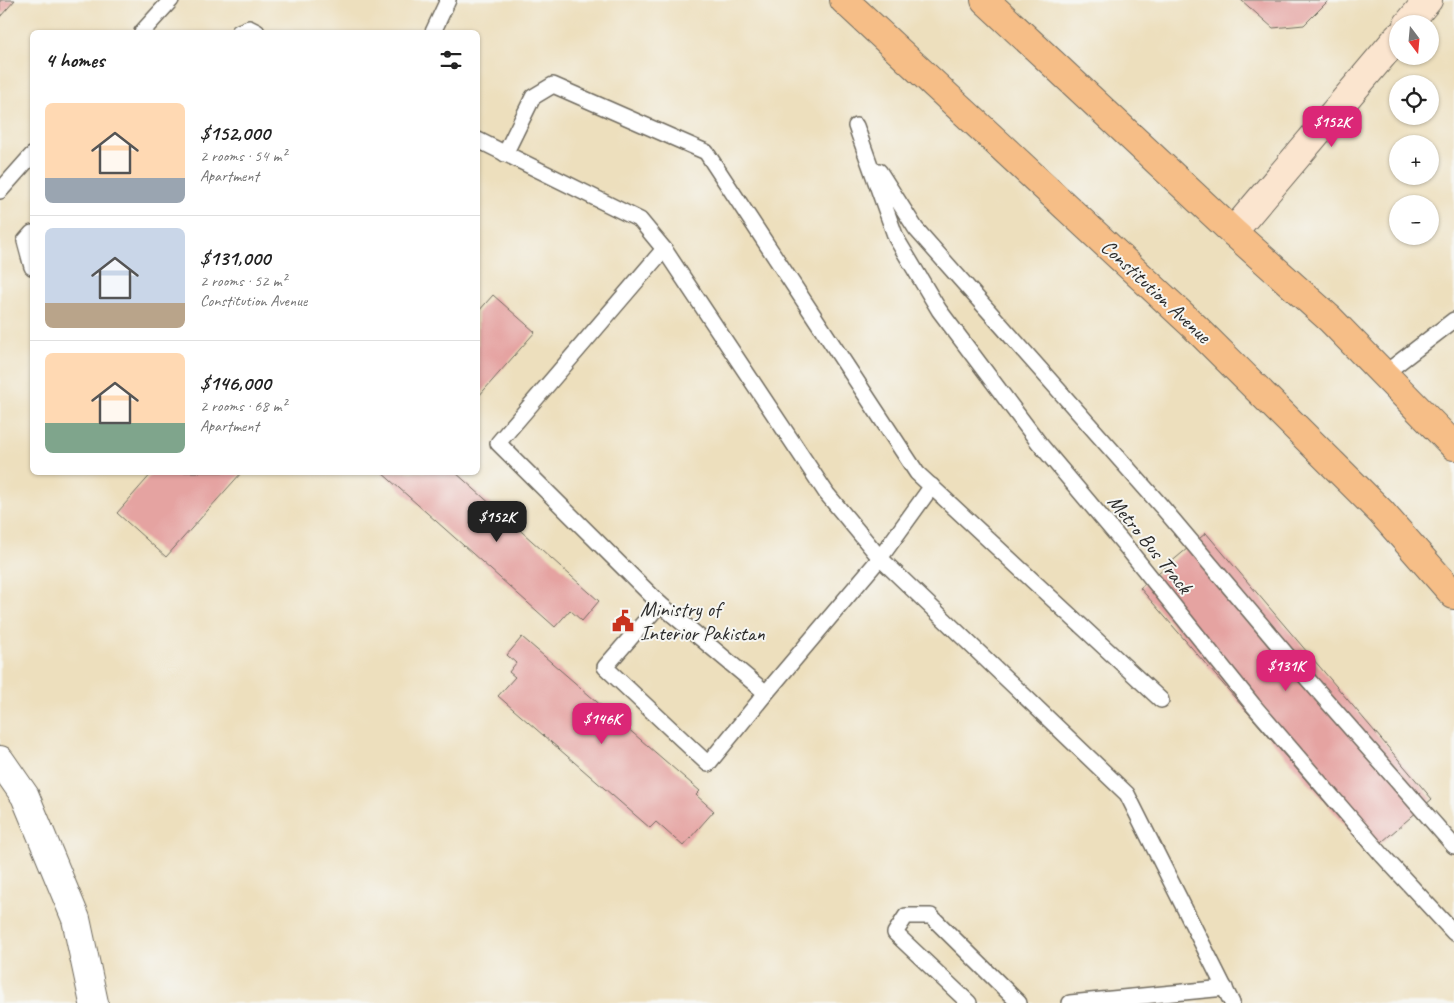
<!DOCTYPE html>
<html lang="en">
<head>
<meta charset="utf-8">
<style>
	body { margin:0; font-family:Caveat,sans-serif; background:#f2f2f2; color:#222; height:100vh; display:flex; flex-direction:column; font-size:19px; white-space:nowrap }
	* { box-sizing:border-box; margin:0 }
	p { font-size:16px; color:#767676 }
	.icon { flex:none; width:28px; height:28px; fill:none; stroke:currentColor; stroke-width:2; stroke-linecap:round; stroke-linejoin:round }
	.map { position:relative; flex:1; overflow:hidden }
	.side { position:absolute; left:30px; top:30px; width:450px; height:445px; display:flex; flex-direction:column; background:#fff; border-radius:8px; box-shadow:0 1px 4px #0004 }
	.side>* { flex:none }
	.needle { width:32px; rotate:164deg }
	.buttons { position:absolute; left:1389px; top:15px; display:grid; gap:10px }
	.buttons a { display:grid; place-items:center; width:50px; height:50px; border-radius:50%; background:#fff; box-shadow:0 1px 4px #0004; font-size:25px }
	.price { position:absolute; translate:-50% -42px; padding:0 11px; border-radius:10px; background:#db2777; color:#fff; font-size:16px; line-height:32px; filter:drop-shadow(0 1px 2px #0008) }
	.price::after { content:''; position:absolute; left:50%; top:30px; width:15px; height:11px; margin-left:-8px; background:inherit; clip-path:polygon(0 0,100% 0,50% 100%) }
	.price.selected { background:#222; color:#fff }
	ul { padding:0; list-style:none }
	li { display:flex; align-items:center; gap:15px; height:125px; padding:0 15px }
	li+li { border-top:1px solid #e0e0e0 }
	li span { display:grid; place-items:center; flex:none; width:140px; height:100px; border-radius:8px; color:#555 }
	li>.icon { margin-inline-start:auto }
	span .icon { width:60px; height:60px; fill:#fffc; stroke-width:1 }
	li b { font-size:21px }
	h2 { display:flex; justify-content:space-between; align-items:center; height:60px; padding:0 15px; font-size:21px }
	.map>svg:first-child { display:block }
	.building { fill:#e5a3a1 }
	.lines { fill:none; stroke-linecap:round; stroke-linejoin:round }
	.lane-casing { stroke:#6f6a5e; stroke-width:18 }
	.street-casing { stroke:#6f6a5e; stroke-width:30 }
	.secondary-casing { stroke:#6f6a5e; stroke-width:30 }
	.primary-casing { stroke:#6f6a5e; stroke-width:30 }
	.lane { stroke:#fff; stroke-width:15 }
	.street { stroke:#fff; stroke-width:28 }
	.secondary { stroke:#fbe5cf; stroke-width:28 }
	.primary { stroke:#f6be87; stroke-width:28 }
	.labels { text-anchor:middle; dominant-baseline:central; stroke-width:4; stroke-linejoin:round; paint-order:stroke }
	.street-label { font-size:21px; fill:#2b2b2b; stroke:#f6f6f2 }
	.poi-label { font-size:21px; fill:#2b2b2b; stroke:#f6f6f2; text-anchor:start }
</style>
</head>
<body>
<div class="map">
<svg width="1454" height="1003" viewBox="0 0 1454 1003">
	<rect width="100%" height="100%" fill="#f6f6f2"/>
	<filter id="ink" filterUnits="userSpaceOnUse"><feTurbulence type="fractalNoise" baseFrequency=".02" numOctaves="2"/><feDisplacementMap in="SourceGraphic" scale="10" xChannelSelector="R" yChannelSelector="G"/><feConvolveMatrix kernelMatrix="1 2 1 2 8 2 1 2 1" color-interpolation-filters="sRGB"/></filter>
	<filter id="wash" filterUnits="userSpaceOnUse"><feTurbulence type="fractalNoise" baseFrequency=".0096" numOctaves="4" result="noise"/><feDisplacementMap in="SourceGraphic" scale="20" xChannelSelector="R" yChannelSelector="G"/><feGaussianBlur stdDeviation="1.12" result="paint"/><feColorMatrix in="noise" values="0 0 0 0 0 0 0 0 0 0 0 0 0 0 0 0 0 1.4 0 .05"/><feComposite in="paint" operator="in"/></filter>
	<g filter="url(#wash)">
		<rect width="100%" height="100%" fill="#eddfbd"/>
		<g id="blocks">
			<g class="building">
				<path d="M0 0H15L0 17Z"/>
				<path d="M1241 0H1329L1304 25 1273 28Z"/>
				<path d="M493 295 535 332 478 397V312Z"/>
				<path d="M153 472H242L166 557 117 513Z"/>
				<path d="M381 472H455L599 601 582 621 570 610 555 627Z"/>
				<path d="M1206 533 1432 799 1369 853 1140 588Z"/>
				<path d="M522 637 700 791 696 795 714 811 683 846 656 822 650 828 498 696 515 677 509 672 516 663 507 655Z"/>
			</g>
		</g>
	</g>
	<g filter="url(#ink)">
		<use href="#blocks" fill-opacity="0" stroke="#6f6a5e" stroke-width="1"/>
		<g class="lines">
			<g class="lane-casing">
				<g id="lane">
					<path d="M142 32 171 0"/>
					<path d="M239 32 249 28 257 32"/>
					<path d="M433 32 448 0"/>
					<path d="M856 126 896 238 939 310 1039 443 1124 544 1253 705 1383 856 1454 933"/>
					<path d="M478 140 640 220 664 249 827 494 880 558 1127 794 1232 1003"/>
					<path d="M505 154 533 97 553 85 706 152 917 473 1161 700"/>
					<path d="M879 171 916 229 1162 507 1297 667 1454 846"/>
					<path d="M0 191 32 155"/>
					<path d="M32 233 25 241 32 267"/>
					<path d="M664 249 498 443 660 604 605 667 708 764 766 693 880 558 932 486"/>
					<path d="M1384 374 1454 320"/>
					<path d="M660 604 766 693"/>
					<path d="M969 1003 895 933 906 916H931L1019 1003"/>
					<path d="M1070 1003 1225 988"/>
				</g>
			</g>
			<g class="street-casing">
				<path id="street" d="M0 760 25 796 76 919 94 1003"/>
			</g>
			<g class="secondary-casing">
				<g id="secondary">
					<path d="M1408 24 1428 0"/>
					<path d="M1233 232 1398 37"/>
				</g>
			</g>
			<g class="primary-casing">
				<g id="primary">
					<path d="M844 0 1195 327 1381 512 1454 595"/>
					<path d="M985 0 1233 232 1330 319 1454 446"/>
				</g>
			</g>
			<use href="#lane" class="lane"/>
			<use href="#street" class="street"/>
			<use href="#secondary" class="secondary"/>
			<use href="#primary" class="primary"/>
		</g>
	</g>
	<defs>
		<g id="civic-bare" transform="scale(1.725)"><path d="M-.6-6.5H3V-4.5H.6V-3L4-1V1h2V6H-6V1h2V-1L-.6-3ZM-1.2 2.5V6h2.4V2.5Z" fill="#c8321e" stroke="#f6f6f2" stroke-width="2.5" paint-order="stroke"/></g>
	</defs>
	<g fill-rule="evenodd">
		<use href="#civic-bare" x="623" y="621"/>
	</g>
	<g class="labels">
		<g class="street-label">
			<text transform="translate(1156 291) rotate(43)">Constitution Avenue</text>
			<text transform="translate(1150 544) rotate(51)">Metro Bus Track</text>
		</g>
		<g class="poi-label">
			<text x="640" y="609">Ministry of<tspan x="640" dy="24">Interior Pakistan</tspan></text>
		</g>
	</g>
</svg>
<div class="buttons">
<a><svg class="needle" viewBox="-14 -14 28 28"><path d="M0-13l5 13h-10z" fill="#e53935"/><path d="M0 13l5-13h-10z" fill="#767676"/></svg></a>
<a><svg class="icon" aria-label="locate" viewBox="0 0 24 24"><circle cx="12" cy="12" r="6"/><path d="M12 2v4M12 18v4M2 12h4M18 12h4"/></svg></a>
<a>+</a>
<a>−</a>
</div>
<b class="price" style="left:1332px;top:148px">$152K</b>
<b class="price selected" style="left:497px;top:543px">$152K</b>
<b class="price" style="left:1286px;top:692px">$131K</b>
<b class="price" style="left:602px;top:745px">$146K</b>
<section class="side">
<h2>4 homes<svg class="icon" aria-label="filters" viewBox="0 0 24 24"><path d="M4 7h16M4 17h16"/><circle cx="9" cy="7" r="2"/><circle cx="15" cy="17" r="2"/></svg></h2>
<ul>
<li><span style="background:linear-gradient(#ffd9b3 75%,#9aa5b1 0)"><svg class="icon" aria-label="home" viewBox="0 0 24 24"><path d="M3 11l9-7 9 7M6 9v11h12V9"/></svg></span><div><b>$152,000</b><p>2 rooms · 54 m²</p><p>Apartment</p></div></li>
<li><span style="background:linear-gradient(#c9d6e8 75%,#b9a48a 0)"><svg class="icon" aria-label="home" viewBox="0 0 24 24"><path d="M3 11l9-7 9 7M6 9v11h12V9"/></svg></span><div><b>$131,000</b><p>2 rooms · 52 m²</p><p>Constitution Avenue</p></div></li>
<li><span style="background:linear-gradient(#ffd9b3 70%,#7fa58c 0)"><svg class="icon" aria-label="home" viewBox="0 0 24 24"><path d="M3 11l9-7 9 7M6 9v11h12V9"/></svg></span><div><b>$146,000</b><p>2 rooms · 68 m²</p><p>Apartment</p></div></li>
</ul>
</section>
</div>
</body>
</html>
